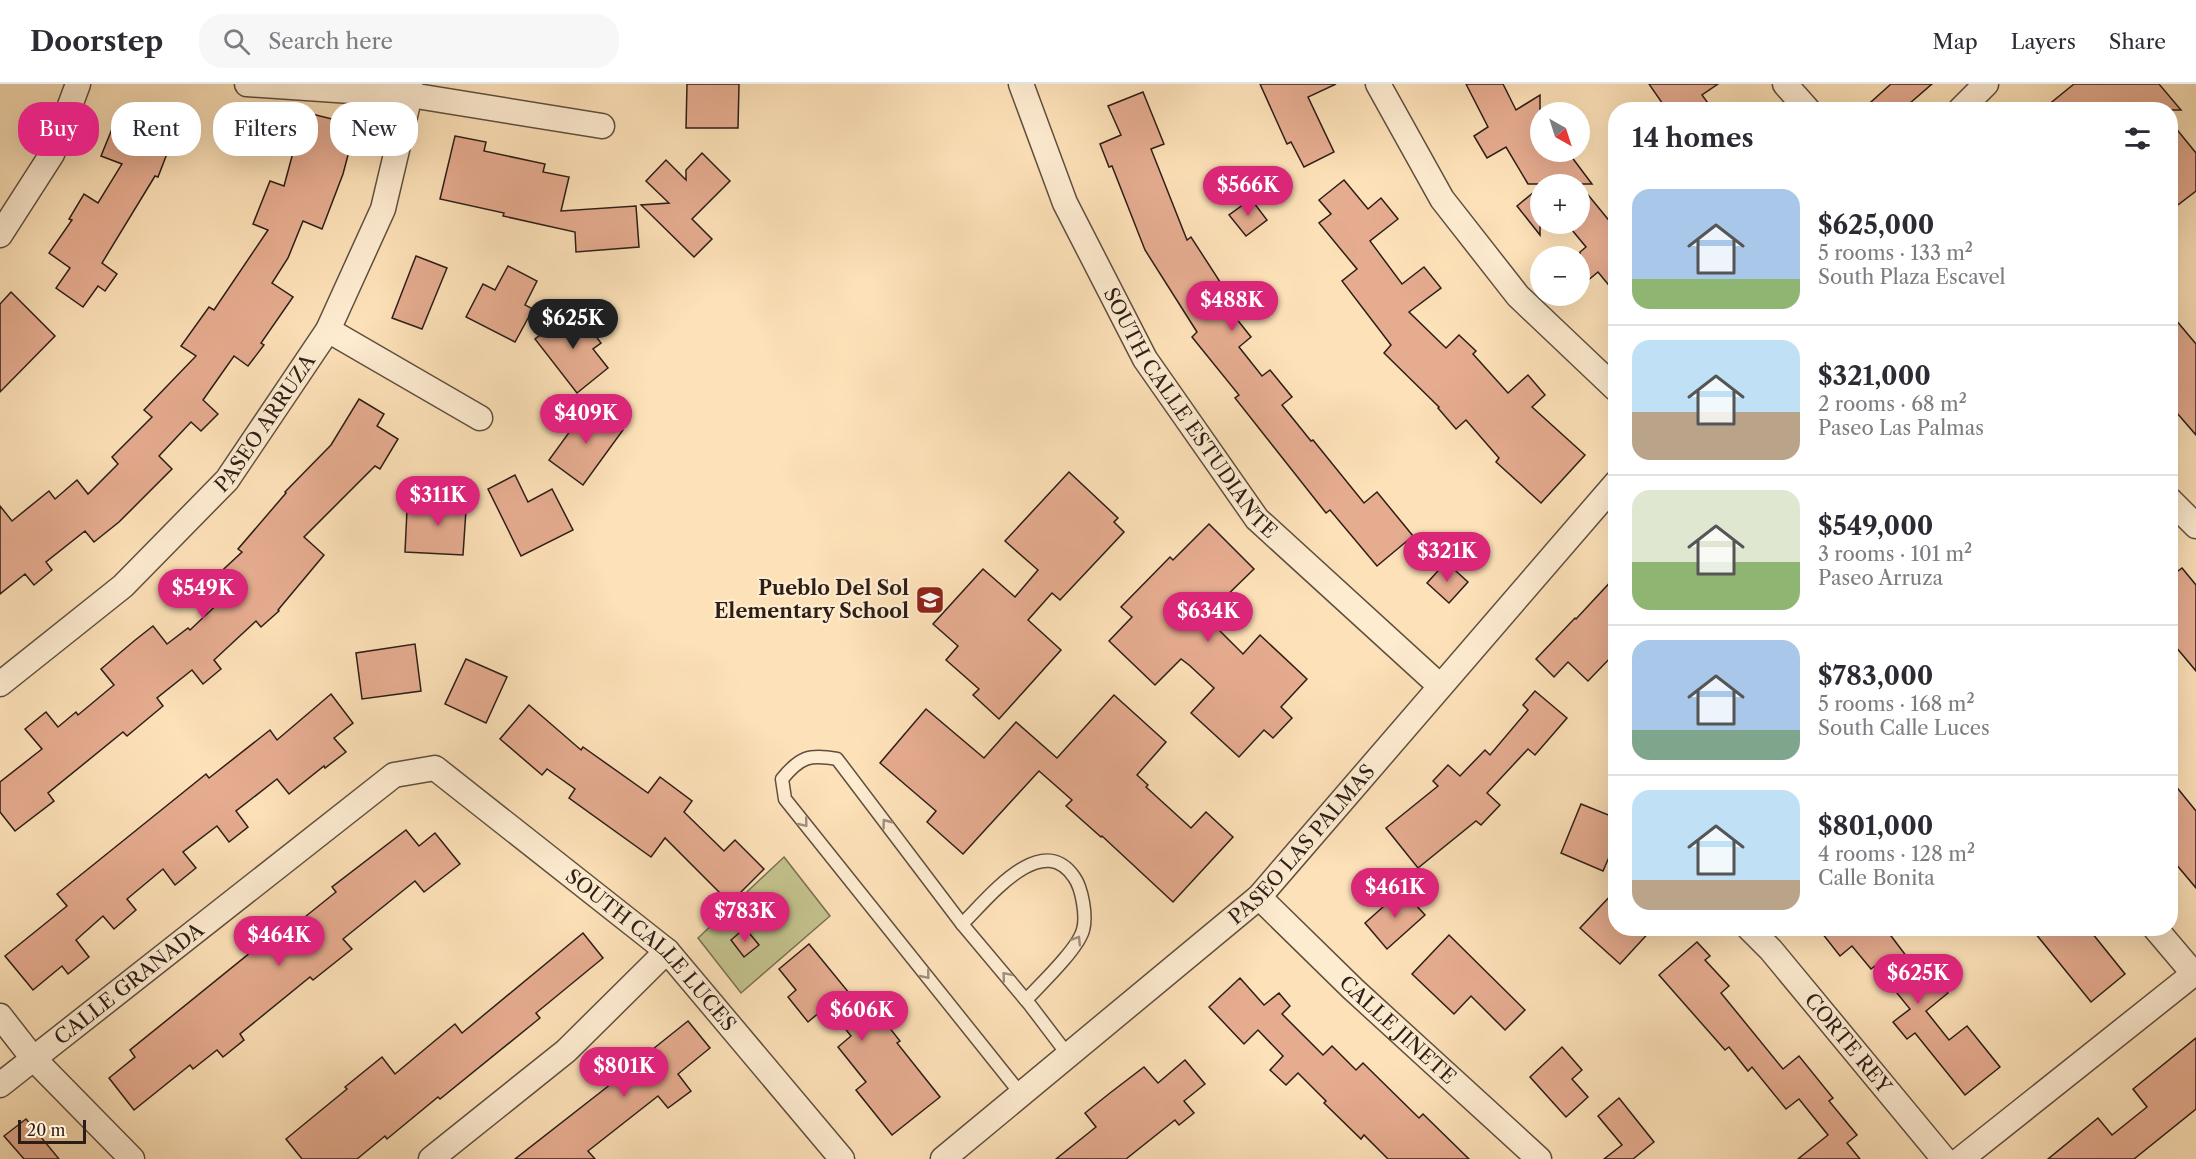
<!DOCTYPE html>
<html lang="en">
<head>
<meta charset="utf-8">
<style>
	body { margin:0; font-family:"Libre Caslon Text",serif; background:#f7f7f7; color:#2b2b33; height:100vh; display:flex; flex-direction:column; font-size:22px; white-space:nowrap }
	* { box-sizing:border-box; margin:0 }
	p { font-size:20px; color:#7c7c81 }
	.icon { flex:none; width:33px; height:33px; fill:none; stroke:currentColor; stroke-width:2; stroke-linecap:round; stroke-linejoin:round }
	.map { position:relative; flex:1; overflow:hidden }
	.sheet { position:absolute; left:1608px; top:18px; width:570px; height:834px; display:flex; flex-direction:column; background:#fff; border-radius:24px; box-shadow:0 6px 24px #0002 }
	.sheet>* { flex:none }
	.banner { position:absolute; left:18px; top:18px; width:570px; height:54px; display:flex; gap:12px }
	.needle { width:39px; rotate:141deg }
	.buttons { position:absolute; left:1530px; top:18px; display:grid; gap:12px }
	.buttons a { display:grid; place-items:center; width:60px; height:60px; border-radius:50%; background:#fff; box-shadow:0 6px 24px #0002; font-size:30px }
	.scale { position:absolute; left:18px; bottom:15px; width:68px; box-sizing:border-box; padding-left:6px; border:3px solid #2c1e17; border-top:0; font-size:16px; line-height:21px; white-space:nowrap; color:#2c1e17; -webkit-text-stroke:4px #feecd1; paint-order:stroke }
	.price { position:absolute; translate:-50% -51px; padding:0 14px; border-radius:21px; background:#db2777; color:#fff; font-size:20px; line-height:39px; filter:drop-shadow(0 2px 3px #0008) }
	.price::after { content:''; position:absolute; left:50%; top:36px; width:18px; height:14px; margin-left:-9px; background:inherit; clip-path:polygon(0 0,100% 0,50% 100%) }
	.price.active { background:#222; color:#fff }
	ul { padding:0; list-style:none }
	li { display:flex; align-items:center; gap:18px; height:150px; padding:0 24px }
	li+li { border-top:2px solid #e1e1e2 }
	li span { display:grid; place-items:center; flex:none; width:168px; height:120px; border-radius:18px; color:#555 }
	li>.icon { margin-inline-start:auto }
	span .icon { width:72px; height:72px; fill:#fffc; stroke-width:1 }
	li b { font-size:26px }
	h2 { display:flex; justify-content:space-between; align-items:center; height:72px; padding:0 24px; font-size:26px }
	.tag { padding:0 21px; border-radius:24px; background:#fff; box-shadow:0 6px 24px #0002; font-size:21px; line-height:54px }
	.tag.active { background:#db2777; color:#fff }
	header { display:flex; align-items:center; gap:36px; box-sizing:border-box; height:84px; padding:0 30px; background:#fff; border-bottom:2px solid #e1e1e2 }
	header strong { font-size:28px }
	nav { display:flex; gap:33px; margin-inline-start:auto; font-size:21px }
	.search { width:420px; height:54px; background:#f7f7f7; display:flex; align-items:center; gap:15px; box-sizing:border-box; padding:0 21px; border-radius:24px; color:#7c7c81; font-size:22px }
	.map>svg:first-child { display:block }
	.green { fill:#c3c28d; stroke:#787052; stroke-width:1.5 }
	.building { fill:#e6ac90; stroke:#2c1e17; stroke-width:1.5 }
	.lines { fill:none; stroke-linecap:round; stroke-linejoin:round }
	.service-casing { stroke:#604f3f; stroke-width:15 }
	.minor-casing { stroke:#604f3f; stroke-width:27 }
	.service { stroke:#feecd1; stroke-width:12 }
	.minor { stroke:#feecd1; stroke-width:24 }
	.oneway { stroke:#a08f7d }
	.labels { text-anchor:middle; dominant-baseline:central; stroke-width:4.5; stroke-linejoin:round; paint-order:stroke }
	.street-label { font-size:20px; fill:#2c1e17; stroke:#feecd1 }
	.poi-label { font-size:20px; font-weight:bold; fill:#2c1e17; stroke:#feecd1; text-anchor:end }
</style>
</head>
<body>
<header>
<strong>Doorstep</strong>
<div class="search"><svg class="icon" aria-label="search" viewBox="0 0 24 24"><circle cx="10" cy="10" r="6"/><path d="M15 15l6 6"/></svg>Search here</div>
<nav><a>Map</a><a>Layers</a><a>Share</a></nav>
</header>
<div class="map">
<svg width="2196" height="1075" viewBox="0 0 2196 1075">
	<rect width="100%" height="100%" fill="#fde1b8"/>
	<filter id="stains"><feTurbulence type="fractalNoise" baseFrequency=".00333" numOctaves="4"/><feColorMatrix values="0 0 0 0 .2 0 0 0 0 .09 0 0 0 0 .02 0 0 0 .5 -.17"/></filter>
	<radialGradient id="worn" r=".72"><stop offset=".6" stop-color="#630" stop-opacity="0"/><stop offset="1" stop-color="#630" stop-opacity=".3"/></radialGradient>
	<path class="green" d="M784 773 830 832 741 909 698 854Z"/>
	<g class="building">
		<path d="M687 0H739L738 44H686Z"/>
		<path d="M1260 0H1336L1308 13 1334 68 1304 83 1291 58 1287 60Z"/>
		<path d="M1466 0H1503L1516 26 1540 11V68H1568L1592 100H1528L1506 63 1487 74 1474 52 1488 43Z"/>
		<path d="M1649 0H1718L1702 11 1713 26H1667Z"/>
		<path d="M1891 0H1932L1902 26H1862Z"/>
		<path d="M2074 0H2159L2181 26H2042Z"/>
		<path d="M1143 8 1164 60 1151 65 1187 156 1191 153 1224 204 1216 209 1251 253 1239 263 1262 292 1270 286 1292 313 1282 321 1311 357 1313 356 1364 419 1377 408 1413 452 1377 482 1330 426 1326 429 1235 314 1239 311 1192 253 1197 248 1145 166 1112 82 1109 83 1100 60 1121 51 1108 22Z"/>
		<path d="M143 28 178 41 158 93 155 92 102 179 117 190 105 207 98 202 83 223 56 204 70 184 49 169 72 136 69 135 84 110 98 119 122 80 101 72 112 45 133 54Z"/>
		<path d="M304 28 356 41 343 90 322 145 303 137 288 174 272 199 293 213 261 259 264 261 248 282 234 272 203 316 218 330 201 347 191 338 159 372 172 385 119 438 94 458 85 447 46 478 52 486 34 501 25 490 0 510V422L12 437 49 407 55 415 77 396 88 410 118 380 112 373 152 333 144 326 196 272 181 262 209 223 214 226 268 146 253 140 270 97 284 102Z"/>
		<path d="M2170 37 2196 69V107L2170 127Z"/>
		<path d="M455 52 486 58 484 67 545 80 543 88 569 93 561 127 636 122 639 163 576 168 575 148 503 132 504 129 440 115Z"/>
		<path d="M702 69 730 97 692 135 712 155 694 173 641 121 669 119 646 97 666 76 686 96V86Z"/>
		<path d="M1344 96 1368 125 1381 114 1398 135 1370 157 1402 200 1424 183 1441 204 1409 228 1446 264 1459 251 1476 267 1473 270 1508 309 1528 291 1545 311 1532 323 1585 371 1541 419 1496 378 1499 374 1466 336 1456 345 1438 324 1439 323 1384 269 1391 261 1342 197 1357 185 1319 139 1331 130 1319 116Z"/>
		<path d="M1580 101 1616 145V210L1598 188 1580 203V168L1586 163 1567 140H1580Z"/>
		<path d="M1540 103V151L1517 122Z"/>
		<path d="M1251 115 1267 136 1246 152 1229 131Z"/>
		<path d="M416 172 447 184 422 245 392 234Z"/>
		<path d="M508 182 537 197 525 221 533 225 515 258 466 233 483 200 495 206Z"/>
		<path d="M11 208 55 252 0 308V220Z"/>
		<path d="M575 225 601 259 593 265 608 284 577 309 535 255Z"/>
		<path d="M2170 229 2196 260V351L2170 321Z"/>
		<path d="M359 315 384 330 377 342 398 355 380 385 375 382 304 453 324 471 278 526 279 527 261 543 256 537 214 576 221 585 203 600 192 586 157 614 163 622 127 652 123 648 48 709 54 717 15 747 0 728V698L42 665 25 645 46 628 58 643 76 628 78 631 114 601 101 585 134 557 153 542 167 560 188 544 190 546 227 511 213 495 242 468 238 465 286 409 285 408 331 361Z"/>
		<path d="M589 321 623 346 583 401 549 376Z"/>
		<path d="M1069 388 1118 434 1114 438 1124 448 1060 516 1052 509 1028 536 1061 566 999 635 973 611 979 605 946 576 958 562 933 540 983 485 1015 513 1038 486 1005 457Z"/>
		<path d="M515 391 528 418 552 405 573 446 521 472 488 405Z"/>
		<path d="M436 410 467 411 463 471 405 468 407 426 435 428Z"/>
		<path d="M1209 440 1254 485 1218 520 1223 525 1211 538 1243 570 1260 551 1307 595 1281 623 1292 634 1273 654 1264 646 1239 673 1191 629 1214 604 1189 581 1181 575 1155 601 1109 557 1132 533 1121 523 1170 473 1173 476Z"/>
		<path d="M1446 478 1468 498 1449 519 1427 499Z"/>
		<path d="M2182 484 2196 501V587L2170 556V493Z"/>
		<path d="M1616 492V568L1588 597 1568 578 1554 593 1536 575 1575 534 1576 535Z"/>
		<path d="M415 560 421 607 362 615 356 569Z"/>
		<path d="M466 575 507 593 486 639 445 620Z"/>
		<path d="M1535 607 1567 634 1535 671 1528 665 1487 709 1500 721 1481 741 1476 737 1418 784 1386 744 1438 702 1433 697 1448 681 1460 692 1485 666 1490 671 1528 626 1523 621Z"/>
		<path d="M331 610 353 639 334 654 346 668 325 684 324 682 289 710 277 695 236 727 248 743 229 758 217 742 183 768 196 784 175 801 163 785 127 815 136 826 114 845 103 832 76 856 89 873 68 890 62 882 33 906 5 872 67 822 57 810 206 690 209 694 270 646 277 656Z"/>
		<path d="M1114 611 1166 658 1137 691 1148 701 1146 703 1191 744 1206 728 1233 753 1173 818 1102 752 1101 753 1066 722 1072 716 1039 687 963 770 927 738 936 727 880 679 926 625 984 674 1016 638 1057 674Z"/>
		<path d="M529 621 581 666 583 663 648 709 660 693 692 717 684 728 724 767 735 756 764 785 730 819 665 754 651 773 569 714 575 705 547 685 542 691 500 655Z"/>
		<path d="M2170 695 2196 727V804L2170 773Z"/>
		<path d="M1581 720 1616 734V757L1603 787 1561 769Z"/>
		<path d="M406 746 419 762 435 749 460 780 424 808 415 797 343 855 352 865 313 896 310 893 240 950 244 956 223 973 217 966 193 985 190 981 134 1026 109 994 135 973 130 966 261 860 265 865 336 808 332 803Z"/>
		<path d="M1402 806 1425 831 1387 865 1365 839Z"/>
		<path d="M1616 806V844H1653L1620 880 1580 844Z"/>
		<path d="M745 844 759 861 744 873 731 856Z"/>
		<path d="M1818 844H1885L1929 902 1937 895 1948 909 1926 927 1949 956 1967 942 2000 983 1965 1011 1915 949 1907 955 1893 938 1910 925 1875 882 1871 885 1852 862 1840 872Z"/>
		<path d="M2031 844H2088L2125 890 2091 918Z"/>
		<path d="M583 849 603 874 536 929 540 934 440 1015 438 1013 387 1055 385 1052 357 1075H302L286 1055 347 1005 345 1003 382 973 395 990 455 940 462 949Z"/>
		<path d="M1449 851 1525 926 1505 946 1471 912 1454 930 1412 890Z"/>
		<path d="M1697 858 1710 872 1705 876 1729 902 1721 909 1783 985 1799 972 1833 1014 1829 1017 1857 1051 1847 1059 1860 1075H1798L1828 1051 1799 1015 1786 1025 1752 983 1748 987 1729 963 1725 966 1659 891Z"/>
		<path d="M809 860 854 915 862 909 900 957 897 959 940 1013 892 1051 856 1006 866 998 838 963 851 952 827 922 808 938 788 913 796 906 779 885Z"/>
		<path d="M1240 894 1264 921 1279 909 1290 922 1282 930 1323 971 1332 962 1356 986 1363 979 1419 1034 1423 1030 1469 1075H1388L1364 1051 1361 1055 1324 1019 1326 1017 1298 989 1286 1001 1270 986 1283 972 1258 946 1244 960 1209 923Z"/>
		<path d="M688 937 710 964 678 990 691 1007 668 1024 658 1012 588 1067 595 1075H515L634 982 633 981Z"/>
		<path d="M2196 954V1025L2134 1075H2048L2098 1034 2112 1051 2147 1023 2133 1005Z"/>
		<path d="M1562 963 1582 986 1572 995 1588 1013 1566 1033 1530 993Z"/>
		<path d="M1185 976 1205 1000 1184 1017 1194 1029 1179 1041 1175 1036 1126 1075H1056L1096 1043 1085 1029 1110 1009 1144 983 1158 999Z"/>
		<path d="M1619 1014 1654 1058 1633 1075H1604L1622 1061 1598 1032Z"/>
		<path d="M26 1035 59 1075H24L4 1052Z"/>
	</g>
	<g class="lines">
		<g class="service-casing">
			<g id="service">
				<path d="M962 840C987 816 1041 745 1074 793 1082 804 1087 832 1083 846 1078 865 1040 901 1026 916"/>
				<path d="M1021 1010 785 715 782 695C800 673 809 670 837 675L962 840 1030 921 1068 971"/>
			</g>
		</g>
		<g class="minor-casing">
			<g id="minor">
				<path d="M247 0 410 11 602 42"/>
				<path id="s1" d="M1021 0 1065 119 1145 275 1257 435 1440 602"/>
				<path d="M1378 0 1442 115 1518 212 1616 305"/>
				<path d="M1785 0 1808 26"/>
				<path d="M1960 26 1986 0"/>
				<path d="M0 151 52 70 78 0"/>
				<path d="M328 246 480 334"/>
				<path d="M2170 416 2196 442"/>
				<path id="s2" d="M0 600 123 502 227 396 328 246 383 125 410 11V0"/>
				<path id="s3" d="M1259 813 1353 905 1539 1075"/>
				<path id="s4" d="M1749 844 1771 866 1944 1075"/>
				<path d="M2155 844 2194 890"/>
				<path d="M0 932 32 973 132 1075"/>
				<path id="s5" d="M0 1001 394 691 435 684 667 867 842 1075"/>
				<path d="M431 1075 566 967 667 867"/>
				<path id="s6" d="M943 1075 1259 813 1616 399"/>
				<path d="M1961 1075 2196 888"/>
			</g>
		</g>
		<use href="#service" class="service"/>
		<use href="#minor" class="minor"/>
	</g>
	<defs><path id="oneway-chevron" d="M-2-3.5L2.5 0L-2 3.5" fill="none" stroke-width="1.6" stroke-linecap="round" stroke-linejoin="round" transform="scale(1.5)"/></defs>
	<g class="oneway">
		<use href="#oneway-chevron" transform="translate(804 739) rotate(51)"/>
		<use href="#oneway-chevron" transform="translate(886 739) rotate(-127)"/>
		<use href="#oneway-chevron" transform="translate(1077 856) rotate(-58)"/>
		<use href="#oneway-chevron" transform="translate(926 891) rotate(51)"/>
		<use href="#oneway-chevron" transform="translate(1006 892) rotate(-130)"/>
	</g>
	<defs>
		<g id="school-square" transform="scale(1.5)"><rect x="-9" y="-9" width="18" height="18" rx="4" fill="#8f2418" stroke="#feecd1"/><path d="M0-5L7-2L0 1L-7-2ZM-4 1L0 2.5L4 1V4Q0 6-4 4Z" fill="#fff"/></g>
	</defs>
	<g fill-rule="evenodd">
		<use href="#school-square" x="930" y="516"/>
	</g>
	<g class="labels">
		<g class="street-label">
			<text stroke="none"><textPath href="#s1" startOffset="372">SOUTH CALLE ESTUDIANTE</textPath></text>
			<text stroke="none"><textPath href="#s2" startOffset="374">PASEO ARRUZA</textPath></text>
			<text stroke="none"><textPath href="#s6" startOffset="478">PASEO LAS PALMAS</textPath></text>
			<text stroke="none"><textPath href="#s5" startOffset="826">SOUTH CALLE LUCES</textPath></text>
			<text stroke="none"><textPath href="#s5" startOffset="164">CALLE GRANADA</textPath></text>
			<text stroke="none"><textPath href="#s3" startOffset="192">CALLE JINETE</textPath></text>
			<text stroke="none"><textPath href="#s4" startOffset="152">CORTE REY</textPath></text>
		</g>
		<g class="poi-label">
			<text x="909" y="504">Pueblo Del Sol<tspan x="909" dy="23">Elementary School</tspan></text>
		</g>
	</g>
	<rect width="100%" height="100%" filter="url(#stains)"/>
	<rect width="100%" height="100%" fill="url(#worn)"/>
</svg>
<div class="buttons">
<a><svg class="needle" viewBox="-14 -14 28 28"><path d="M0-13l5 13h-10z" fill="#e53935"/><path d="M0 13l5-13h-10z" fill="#7c7c81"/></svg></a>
<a>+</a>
<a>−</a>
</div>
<div class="scale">20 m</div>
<b class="price" style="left:1248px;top:133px">$566K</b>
<b class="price" style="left:1232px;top:248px">$488K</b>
<b class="price active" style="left:573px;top:266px">$625K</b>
<b class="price" style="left:586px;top:361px">$409K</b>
<b class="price" style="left:438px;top:443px">$311K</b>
<b class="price" style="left:1447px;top:499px">$321K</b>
<b class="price" style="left:203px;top:536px">$549K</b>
<b class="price" style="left:1208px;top:559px">$634K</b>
<b class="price" style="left:1395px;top:835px">$461K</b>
<b class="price" style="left:745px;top:859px">$783K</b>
<b class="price" style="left:279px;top:883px">$464K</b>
<b class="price" style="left:1918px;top:921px">$625K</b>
<b class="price" style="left:862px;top:958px">$606K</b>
<b class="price" style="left:624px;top:1014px">$801K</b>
<div class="banner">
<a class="tag active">Buy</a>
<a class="tag">Rent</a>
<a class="tag">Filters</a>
<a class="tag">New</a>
</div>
<section class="sheet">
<h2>14 homes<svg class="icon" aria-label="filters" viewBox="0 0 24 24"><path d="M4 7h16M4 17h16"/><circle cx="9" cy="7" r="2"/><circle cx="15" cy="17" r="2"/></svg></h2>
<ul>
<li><span style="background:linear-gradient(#a9c7e8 75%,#8fb573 0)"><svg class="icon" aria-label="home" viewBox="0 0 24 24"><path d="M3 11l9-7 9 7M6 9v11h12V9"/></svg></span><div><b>$625,000</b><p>5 rooms · 133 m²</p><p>South Plaza Escavel</p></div></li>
<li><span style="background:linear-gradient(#bfe0f5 60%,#b9a48a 0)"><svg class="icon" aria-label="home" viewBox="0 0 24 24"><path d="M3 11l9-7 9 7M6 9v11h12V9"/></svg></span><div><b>$321,000</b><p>2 rooms · 68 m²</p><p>Paseo Las Palmas</p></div></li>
<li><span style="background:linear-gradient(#dfe7d0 60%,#8fb573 0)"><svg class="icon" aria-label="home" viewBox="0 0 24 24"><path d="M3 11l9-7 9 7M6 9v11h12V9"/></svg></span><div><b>$549,000</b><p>3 rooms · 101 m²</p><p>Paseo Arruza</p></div></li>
<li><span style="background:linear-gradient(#a9c7e8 75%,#7fa58c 0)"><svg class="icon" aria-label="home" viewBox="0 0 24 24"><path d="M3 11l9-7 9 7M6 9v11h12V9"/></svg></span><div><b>$783,000</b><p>5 rooms · 168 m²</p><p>South Calle Luces</p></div></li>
<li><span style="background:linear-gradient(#bfe0f5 75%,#b9a48a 0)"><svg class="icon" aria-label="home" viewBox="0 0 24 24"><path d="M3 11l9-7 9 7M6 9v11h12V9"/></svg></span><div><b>$801,000</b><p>4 rooms · 128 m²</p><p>Calle Bonita</p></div></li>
</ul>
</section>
</div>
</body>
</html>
